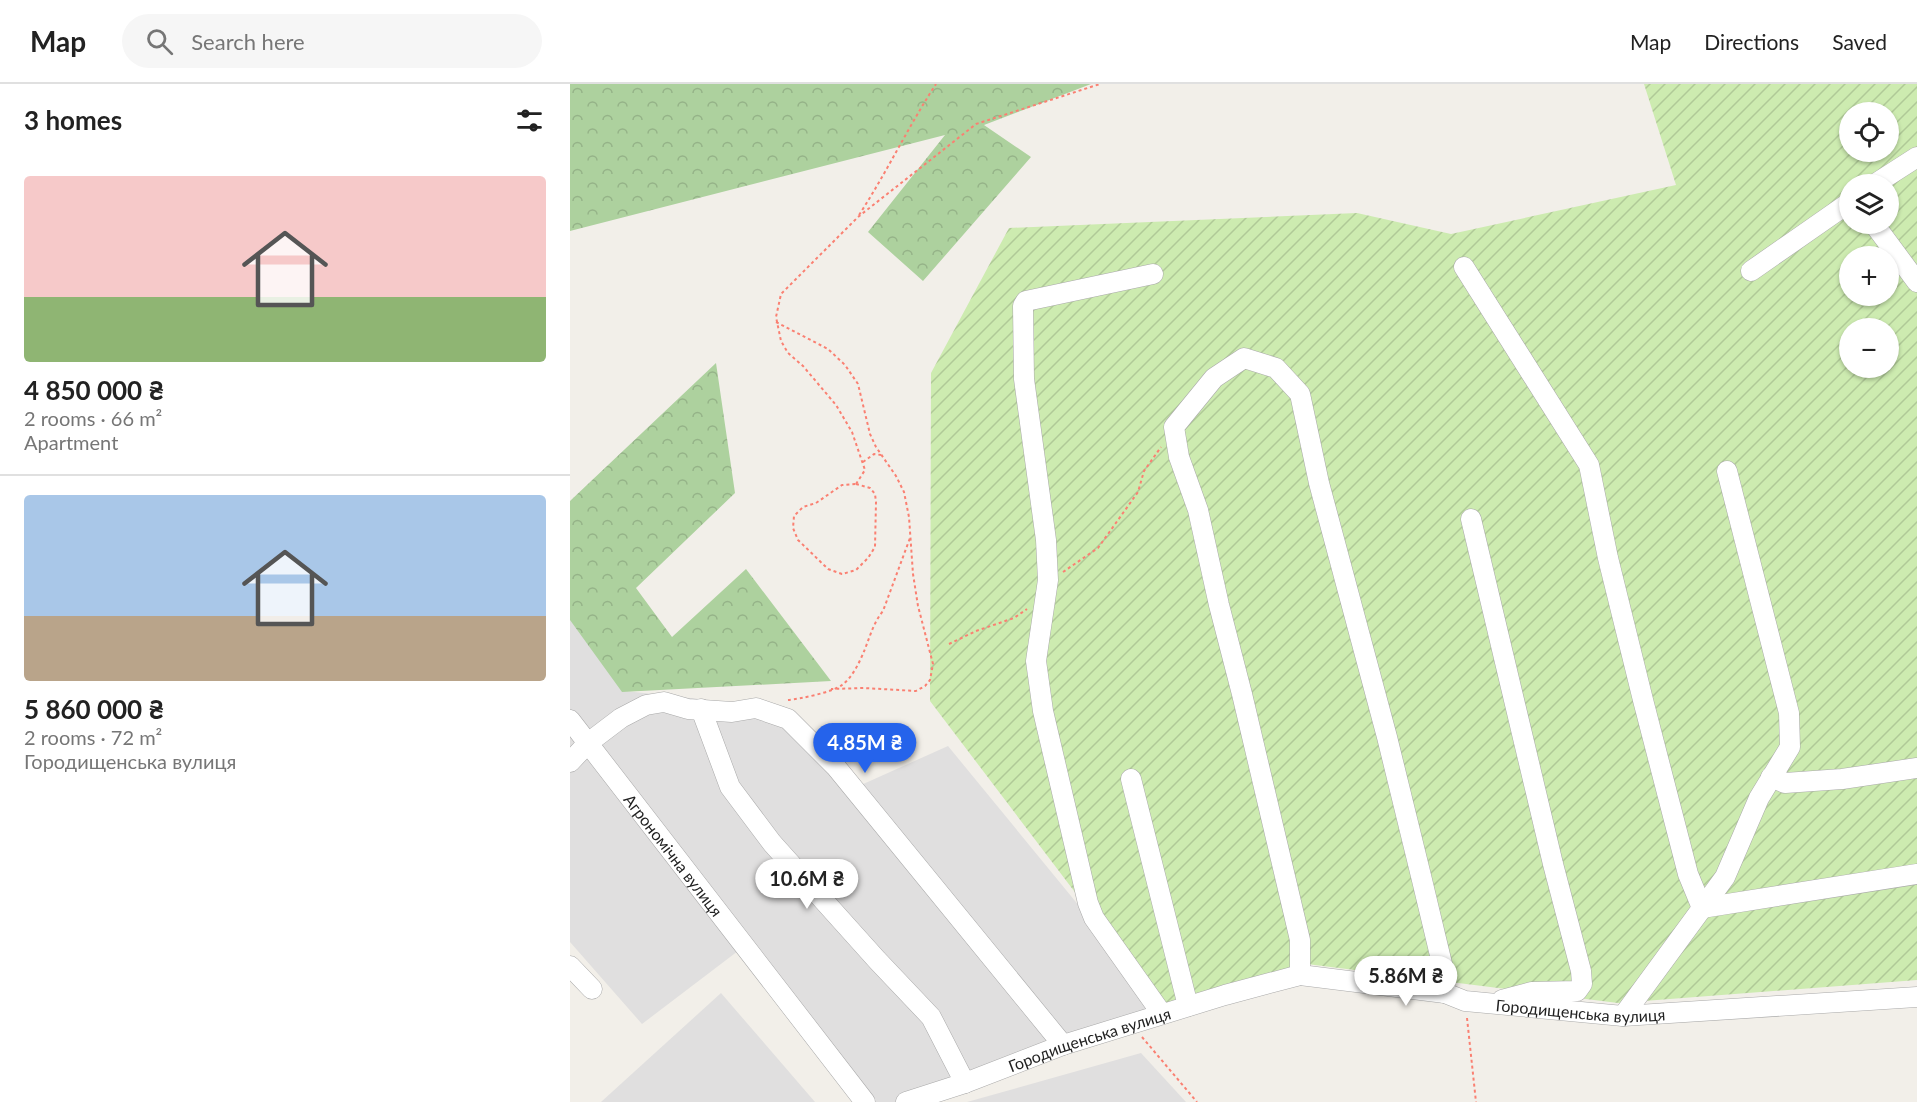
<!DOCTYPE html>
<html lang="en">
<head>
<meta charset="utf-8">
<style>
	body { margin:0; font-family:Lato,sans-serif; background:#f6f6f6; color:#222; height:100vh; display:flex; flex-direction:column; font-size:22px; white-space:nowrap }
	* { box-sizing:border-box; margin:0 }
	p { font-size:20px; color:#767676 }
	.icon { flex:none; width:33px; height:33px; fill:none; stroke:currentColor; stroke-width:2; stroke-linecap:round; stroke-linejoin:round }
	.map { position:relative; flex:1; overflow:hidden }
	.sheet { display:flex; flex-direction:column; background:#fff; width:570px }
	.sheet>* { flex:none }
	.buttons { position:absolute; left:1269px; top:18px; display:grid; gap:12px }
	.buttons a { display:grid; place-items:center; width:60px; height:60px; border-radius:50%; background:#fff; box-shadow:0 2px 4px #0004; font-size:30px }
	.price { position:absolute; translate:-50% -51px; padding:0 14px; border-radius:21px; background:#fff; color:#222; font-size:20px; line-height:39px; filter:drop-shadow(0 2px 3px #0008) }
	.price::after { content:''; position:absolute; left:50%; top:36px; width:18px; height:14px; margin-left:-9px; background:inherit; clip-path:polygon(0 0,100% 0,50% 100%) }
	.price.active { background:#2563eb; color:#fff }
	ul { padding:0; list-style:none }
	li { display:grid; align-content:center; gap:12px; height:318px; padding:0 24px }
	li+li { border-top:2px solid #e0e0e0 }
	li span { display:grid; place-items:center; height:186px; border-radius:6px; color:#555 }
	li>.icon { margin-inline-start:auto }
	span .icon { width:108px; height:108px; fill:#fffc; stroke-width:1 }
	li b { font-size:26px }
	h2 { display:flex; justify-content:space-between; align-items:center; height:72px; padding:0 24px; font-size:26px }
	header { display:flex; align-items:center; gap:36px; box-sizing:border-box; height:84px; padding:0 30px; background:#fff; border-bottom:2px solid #e0e0e0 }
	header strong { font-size:28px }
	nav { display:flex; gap:33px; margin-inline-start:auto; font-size:21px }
	.search { width:420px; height:54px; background:#f6f6f6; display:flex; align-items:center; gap:15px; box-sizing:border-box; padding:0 21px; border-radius:33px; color:#767676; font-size:22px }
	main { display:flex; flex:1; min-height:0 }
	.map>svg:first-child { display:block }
	.residential { fill:#e0dfdf }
	.forest { fill:url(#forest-crowns) }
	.garden { fill:url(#garden-furrows); fill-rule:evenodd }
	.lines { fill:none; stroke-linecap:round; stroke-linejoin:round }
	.minor-casing { stroke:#a9a9a9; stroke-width:21 }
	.path { stroke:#fa8072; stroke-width:2; stroke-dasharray:3 3; stroke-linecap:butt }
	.minor { stroke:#fff; stroke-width:20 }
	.labels { text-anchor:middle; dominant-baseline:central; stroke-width:6; stroke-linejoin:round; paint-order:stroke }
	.street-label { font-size:16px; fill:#222; stroke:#fff }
</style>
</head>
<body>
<header>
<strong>Map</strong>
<div class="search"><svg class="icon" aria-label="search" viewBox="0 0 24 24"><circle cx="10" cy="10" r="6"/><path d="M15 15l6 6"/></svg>Search here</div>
<nav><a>Map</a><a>Directions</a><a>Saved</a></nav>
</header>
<main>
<section class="sheet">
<h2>3 homes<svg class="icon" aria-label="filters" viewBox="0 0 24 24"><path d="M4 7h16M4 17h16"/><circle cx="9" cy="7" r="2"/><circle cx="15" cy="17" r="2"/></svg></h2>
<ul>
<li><span style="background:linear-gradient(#f6c9c9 65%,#8fb573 0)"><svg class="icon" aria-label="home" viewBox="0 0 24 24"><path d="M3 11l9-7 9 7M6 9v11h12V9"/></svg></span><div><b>4 850 000 ₴</b><p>2 rooms · 66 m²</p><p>Apartment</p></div></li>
<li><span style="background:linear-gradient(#a9c7e8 65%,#b9a48a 0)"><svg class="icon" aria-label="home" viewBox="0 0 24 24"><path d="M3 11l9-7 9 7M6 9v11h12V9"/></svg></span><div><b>5 860 000 ₴</b><p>2 rooms · 72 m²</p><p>Городищенська вулиця</p></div></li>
</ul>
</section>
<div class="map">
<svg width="1347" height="1018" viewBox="0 0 1347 1018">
	<defs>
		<pattern id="forest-crowns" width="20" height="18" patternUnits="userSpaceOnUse" patternTransform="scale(1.5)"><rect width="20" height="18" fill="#add19e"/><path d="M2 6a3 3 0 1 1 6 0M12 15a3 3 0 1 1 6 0" fill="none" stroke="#95b388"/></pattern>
		<pattern id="garden-furrows" width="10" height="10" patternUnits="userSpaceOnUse" patternTransform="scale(1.5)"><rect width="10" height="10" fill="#cdebb0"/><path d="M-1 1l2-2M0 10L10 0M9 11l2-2" fill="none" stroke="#b0c997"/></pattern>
	</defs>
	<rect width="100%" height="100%" fill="#f2efe9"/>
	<g class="residential">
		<path d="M0 533 55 607 221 625 291 701 378 662 592 923 329 1018H287L168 867 72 940 0 858Z"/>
		<path d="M151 909 245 1018H31Z"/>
		<path d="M571 969 616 1018H397Z"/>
	</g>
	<g class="forest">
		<path d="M0 0H521L414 41 461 73 353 197 298 148 375 51 0 147Z"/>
		<path d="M146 279 165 409 66 504 102 553 176 485 261 597 52 608 0 536V417Z"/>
	</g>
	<path class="garden" d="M1074 0H1347V896L1048 919 737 880 592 923 360 617 361 289 439 144 787 129 881 150 1106 101ZM1280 28H1318V68H1280ZM1280 100H1318V140H1280ZM1280 172H1318V212H1280ZM1280 244H1318V284H1280Z"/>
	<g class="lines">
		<g class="minor-casing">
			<g id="minor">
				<path d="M1305 100 1347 73"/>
				<path d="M1304 140 1347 198"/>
				<path d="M894 183 1019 381 1038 474 1073 616 1118 790 1132 824 1347 790"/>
				<path d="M1181 187 1280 118"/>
				<path d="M583 190 456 217 453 222 454 295 476 456 478 496 466 577 473 627 518 819 524 834 592 930"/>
				<path d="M901 435 983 780 1011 887 1012 900 1007 907 962 908 932 916"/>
				<path d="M131 625 160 703 202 759 307 876 361 933 395 999"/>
				<path id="s1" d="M0 636 295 1018"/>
				<path d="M0 678 18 659 51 634 76 621 94 618 118 625 162 628 186 624 218 635 266 683 493 961"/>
				<path d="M1201 693 1215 699 1272 695 1347 684"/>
				<path d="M561 695 618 922"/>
				<path d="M0 882 22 905"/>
				<path d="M730 891V856L672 610 649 521 628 426 609 373 604 343 644 294 674 274 706 284 730 310 749 399 817 653 852 796 874 888 875 909"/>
				<path d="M1053 932 1155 793 1189 714 1220 663 1219 629 1157 387"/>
				<path id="s2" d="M336 1018 395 999 493 961 655 911 730 891 875 909 895 917 1053 932 1347 913"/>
			</g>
		</g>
		<g class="path">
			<path d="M289 131C317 88 338 43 366 0"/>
			<path d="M206 238 258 265 275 281 288 300 300 350 306 363 326 392 334 408 339 433 343 490 348 522 363 580 360 596 355 602 346 607 294 604 261 605"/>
			<path d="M293 378 304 370 311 371"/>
			<path d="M286 400 295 386 282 348 266 321 233 282 218 269 211 257 206 233 211 210 288 133 406 40 530 0"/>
			<path d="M286 400 300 404 305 410 306 418 305 463 298 474 286 486 272 490 258 485 228 456 223 444 224 432 233 423 246 419 272 401Z"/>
			<path d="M493 488 528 464 568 408 574 387 591 363"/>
			<path d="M379 560 406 547 444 534 457 525"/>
			<path d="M218 616C230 615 263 608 272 601 283 593 290 577 295 565 300 552 304 538 313 527L340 454"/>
			<path d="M897 934 906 1018"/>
			<path d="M572 953 627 1018"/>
		</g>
		<use href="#minor" class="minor"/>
	</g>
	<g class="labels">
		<g class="street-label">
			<text stroke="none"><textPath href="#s1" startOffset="170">Агрономічна вулиця</textPath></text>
			<text stroke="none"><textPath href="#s2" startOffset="698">Городищенська вулиця</textPath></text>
			<text stroke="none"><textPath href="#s2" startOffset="194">Городищенська вулиця</textPath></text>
		</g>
	</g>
</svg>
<div class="buttons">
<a><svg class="icon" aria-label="locate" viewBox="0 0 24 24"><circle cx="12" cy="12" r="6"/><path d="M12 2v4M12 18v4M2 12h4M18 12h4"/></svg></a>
<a><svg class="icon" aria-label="layers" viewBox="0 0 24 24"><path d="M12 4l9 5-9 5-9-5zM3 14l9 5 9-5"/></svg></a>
<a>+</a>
<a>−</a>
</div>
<b class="price active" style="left:295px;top:690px">4.85M ₴</b>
<b class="price" style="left:237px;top:826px">10.6M ₴</b>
<b class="price" style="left:836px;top:923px">5.86M ₴</b>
</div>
</main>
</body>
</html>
